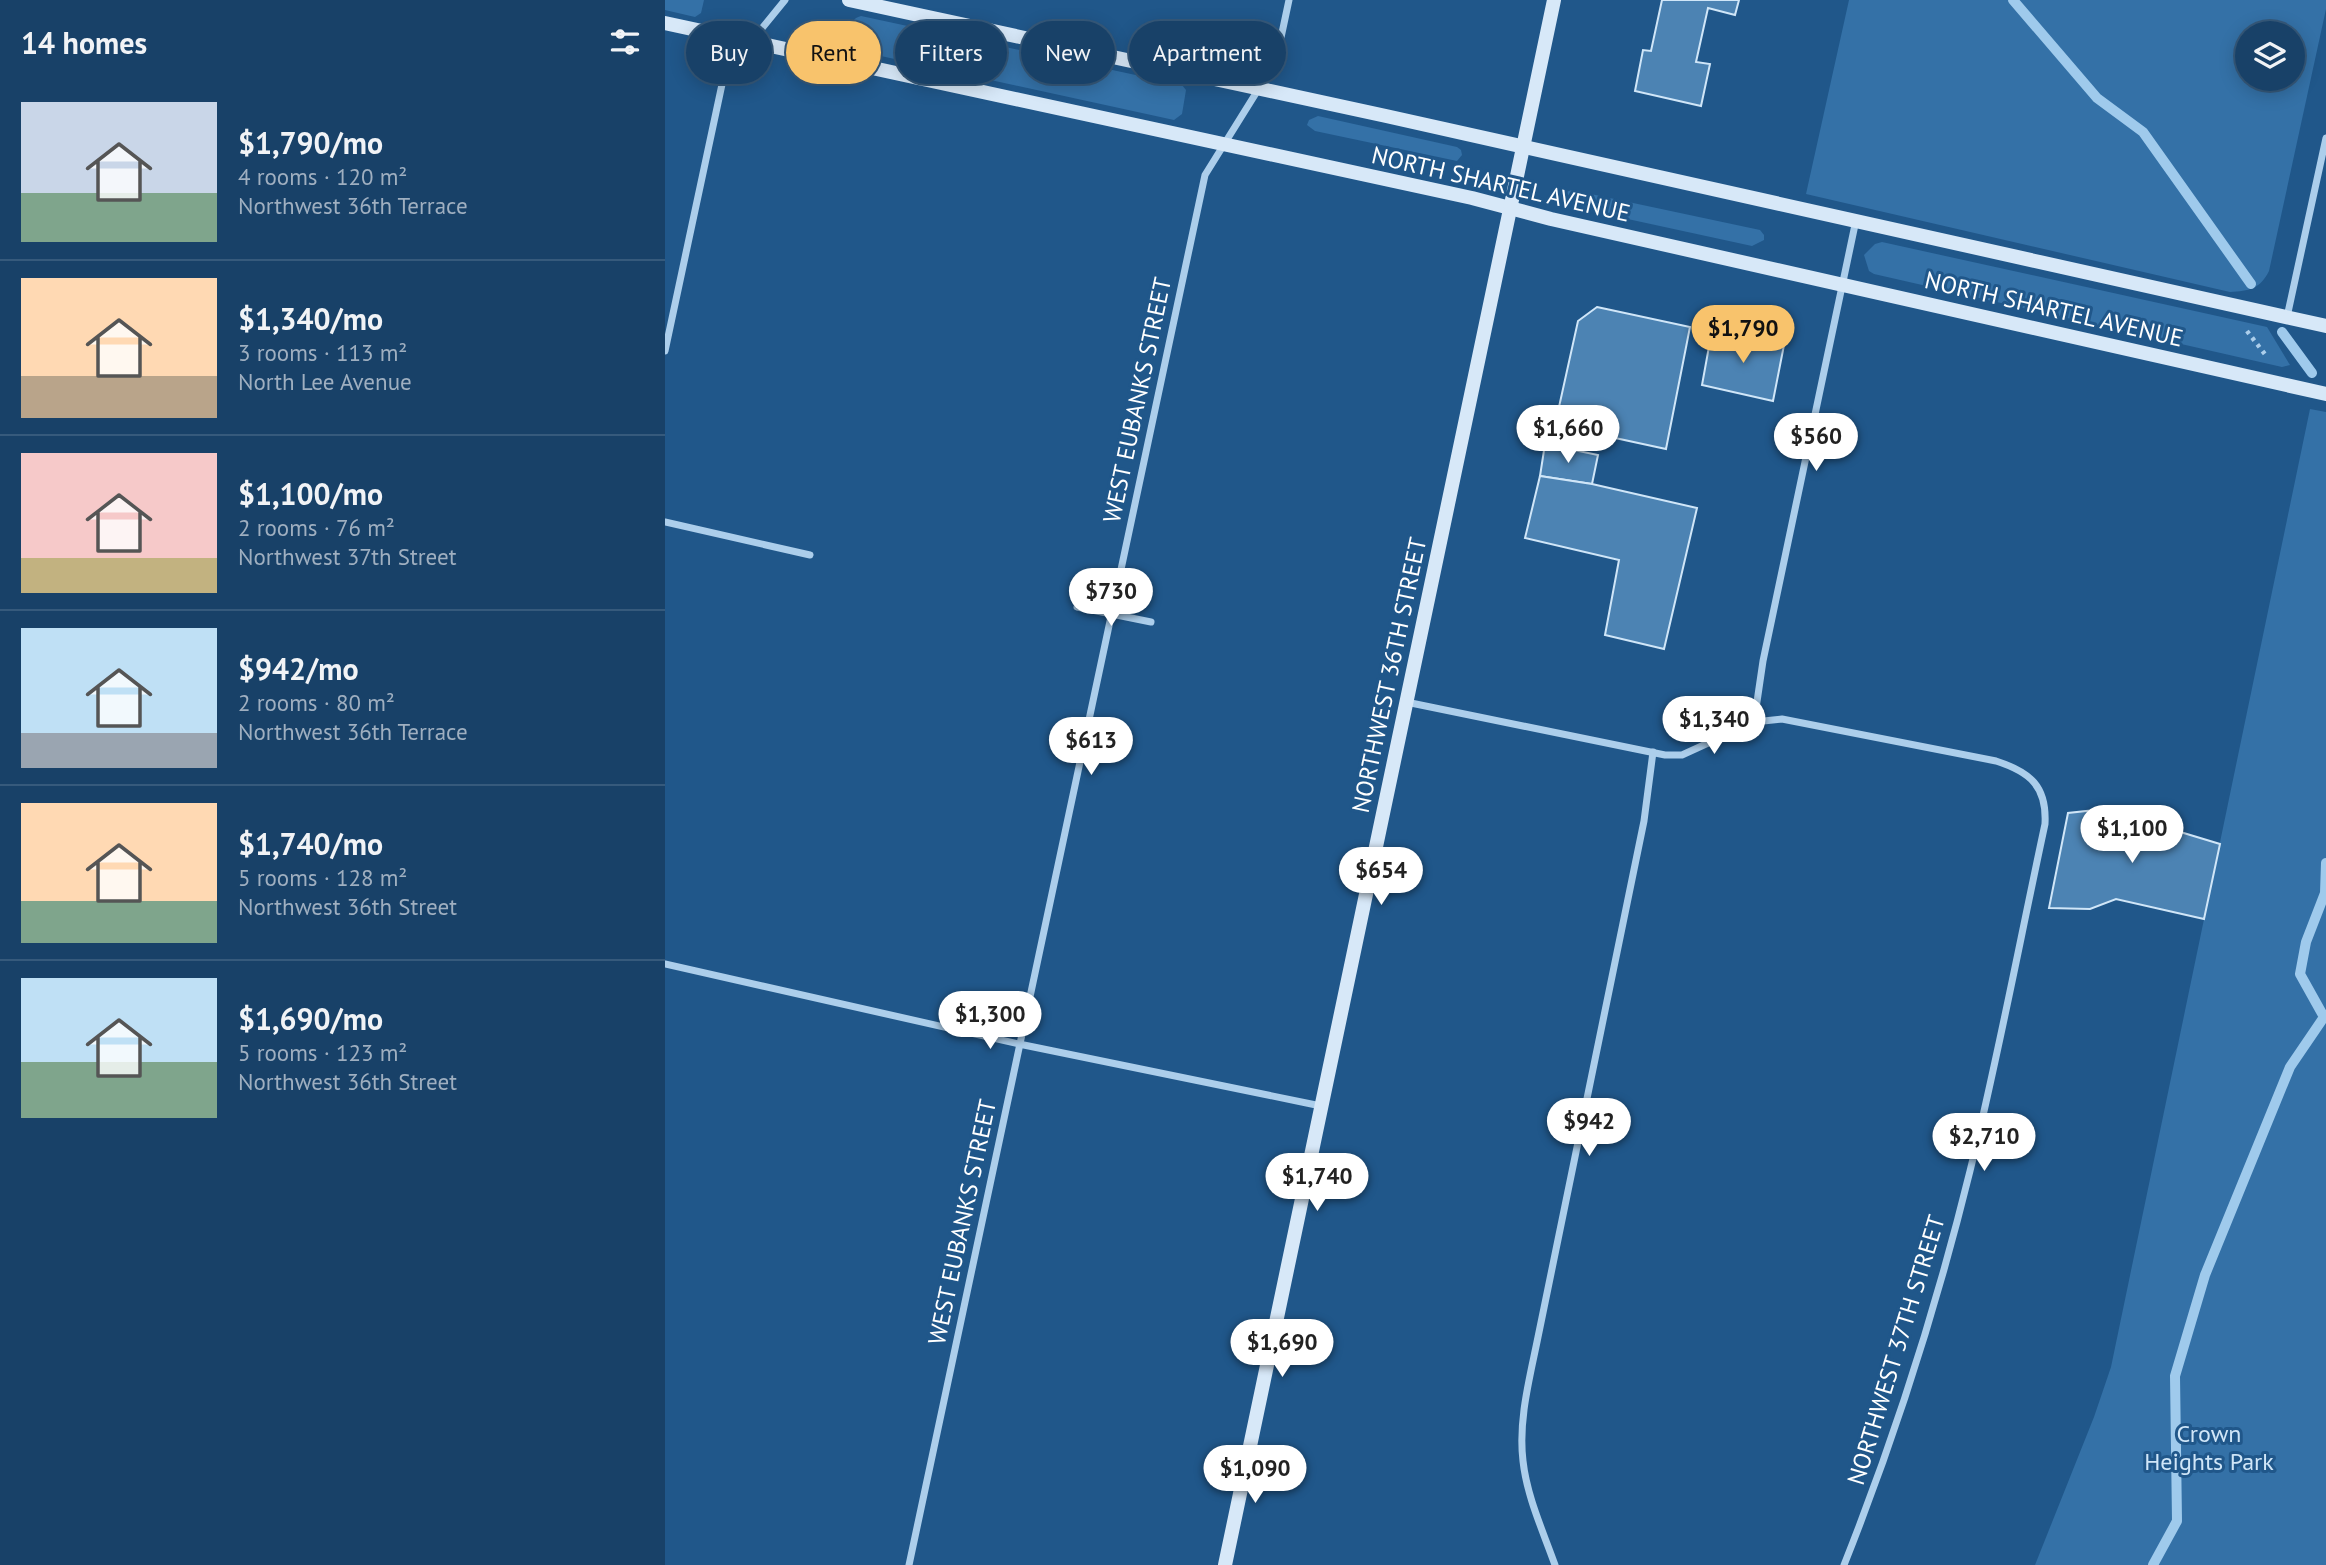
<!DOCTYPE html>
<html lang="en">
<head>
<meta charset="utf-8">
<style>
	body { margin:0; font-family:"PT Sans",sans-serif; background:#254c71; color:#f1f3f6; height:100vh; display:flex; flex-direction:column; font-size:26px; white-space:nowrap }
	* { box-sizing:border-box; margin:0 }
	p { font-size:23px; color:#9fafc0 }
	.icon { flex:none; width:38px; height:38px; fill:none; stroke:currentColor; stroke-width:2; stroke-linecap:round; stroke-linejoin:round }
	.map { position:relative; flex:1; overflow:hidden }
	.sheet { display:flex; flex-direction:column; background:#184168; width:665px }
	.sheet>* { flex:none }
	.banner { position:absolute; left:21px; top:21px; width:665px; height:63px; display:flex; gap:14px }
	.fabs { position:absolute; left:1570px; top:21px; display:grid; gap:14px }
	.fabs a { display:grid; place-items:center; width:70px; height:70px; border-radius:50%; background:#184168; box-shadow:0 4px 18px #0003,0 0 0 2px #365a7c; font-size:35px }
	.price { position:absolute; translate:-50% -60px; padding:0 16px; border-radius:24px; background:#fff; color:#222; font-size:23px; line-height:46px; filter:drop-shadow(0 2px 4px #0008) }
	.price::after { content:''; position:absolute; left:50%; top:42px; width:21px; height:16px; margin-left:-10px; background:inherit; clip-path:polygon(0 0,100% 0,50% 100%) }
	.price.current { background:#f8c36c; color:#111 }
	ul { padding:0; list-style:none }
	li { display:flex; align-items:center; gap:21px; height:175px; padding:0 21px }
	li+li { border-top:2px solid #365a7c }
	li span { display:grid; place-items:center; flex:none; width:196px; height:140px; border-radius:0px; color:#555 }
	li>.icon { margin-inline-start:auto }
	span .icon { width:84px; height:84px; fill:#fffc; stroke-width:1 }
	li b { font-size:30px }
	h2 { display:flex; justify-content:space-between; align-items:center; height:84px; padding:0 21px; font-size:30px }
	.tag { padding:0 24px; border-radius:32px; background:#184168; box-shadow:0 4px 18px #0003,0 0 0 2px #365a7c; font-size:24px; line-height:63px }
	.tag.current { background:#f8c36c; color:#111 }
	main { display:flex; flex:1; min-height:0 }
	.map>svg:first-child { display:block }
	.green { fill:#3471a7; fill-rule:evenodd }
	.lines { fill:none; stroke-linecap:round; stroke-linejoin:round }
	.stream { stroke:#9fcaec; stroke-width:10 }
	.building { fill:#4c83b3; stroke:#d0e6f8; stroke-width:2 }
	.path { stroke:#acceeb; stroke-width:4.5; stroke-dasharray:3.5 5; stroke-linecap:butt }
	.street { stroke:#acceeb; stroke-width:7 }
	.secondary { stroke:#d7e8f8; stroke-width:14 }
	.labels { text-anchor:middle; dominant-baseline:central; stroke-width:6; stroke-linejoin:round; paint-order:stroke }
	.street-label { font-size:24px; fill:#fff; stroke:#20578a }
	.park-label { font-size:24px; fill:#d0e6f8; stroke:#20578a }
</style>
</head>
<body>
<main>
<section class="sheet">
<h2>14 homes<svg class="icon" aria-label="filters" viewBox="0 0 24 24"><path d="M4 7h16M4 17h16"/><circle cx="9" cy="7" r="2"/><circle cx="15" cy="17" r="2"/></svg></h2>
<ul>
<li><span style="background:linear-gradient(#c9d6e8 65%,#7fa58c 0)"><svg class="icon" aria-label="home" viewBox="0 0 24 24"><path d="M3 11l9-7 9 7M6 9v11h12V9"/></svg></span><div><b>$1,790/mo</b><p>4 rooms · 120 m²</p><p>Northwest 36th Terrace</p></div></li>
<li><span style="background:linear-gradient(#ffd9b3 70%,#b9a48a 0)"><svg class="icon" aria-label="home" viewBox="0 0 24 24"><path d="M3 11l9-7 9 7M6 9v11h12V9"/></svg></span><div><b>$1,340/mo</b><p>3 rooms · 113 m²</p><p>North Lee Avenue</p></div></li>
<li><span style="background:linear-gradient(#f6c9c9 75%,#c2b280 0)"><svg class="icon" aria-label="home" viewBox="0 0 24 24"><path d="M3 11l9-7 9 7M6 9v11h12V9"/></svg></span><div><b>$1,100/mo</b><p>2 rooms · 76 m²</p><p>Northwest 37th Street</p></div></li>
<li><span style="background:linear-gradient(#bfe0f5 75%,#9aa5b1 0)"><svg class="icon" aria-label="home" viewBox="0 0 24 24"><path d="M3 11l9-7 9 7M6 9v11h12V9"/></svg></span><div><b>$942/mo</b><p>2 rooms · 80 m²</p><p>Northwest 36th Terrace</p></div></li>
<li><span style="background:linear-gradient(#ffd9b3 70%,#7fa58c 0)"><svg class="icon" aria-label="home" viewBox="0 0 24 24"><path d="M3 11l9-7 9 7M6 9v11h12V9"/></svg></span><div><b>$1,740/mo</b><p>5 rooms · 128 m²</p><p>Northwest 36th Street</p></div></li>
<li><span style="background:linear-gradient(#bfe0f5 60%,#7fa58c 0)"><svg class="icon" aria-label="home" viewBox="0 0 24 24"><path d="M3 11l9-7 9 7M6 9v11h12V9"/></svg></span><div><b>$1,690/mo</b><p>5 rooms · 123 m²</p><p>Northwest 36th Street</p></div></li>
</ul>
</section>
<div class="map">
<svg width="1661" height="1565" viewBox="0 0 1661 1565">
	<rect width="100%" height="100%" fill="#20578a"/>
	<g class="green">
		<path d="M0 0H39L36 13 30 17 0 10Z"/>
		<path d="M1184 0H1661V9L1604 271C1595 289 1584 291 1565 292L1141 194ZM1582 33H1628V79H1582Z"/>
		<path d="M196 16 517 85 521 90 517 114 509 120 193 51 183 41C184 31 184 19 196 16Z"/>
		<path d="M653 116 792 147 796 150 797 155 792 161 650 131 642 125 644 120Z"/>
		<path d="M907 190 1095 230 1099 235V240L1087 246 912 208 901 200V192Z"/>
		<path d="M1217 242 1602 327 1625 365 1617 367 1209 274 1204 271 1199 255 1210 244Z"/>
		<path d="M1645 409 1661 412V1565H1370L1429 1417 1446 1367Z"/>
	</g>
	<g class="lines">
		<g class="stream">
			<path d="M1348 0 1432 98 1478 132 1586 284"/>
			<path d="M1617 332 1647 373"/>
			<path d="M1488 1565 1512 1521 1510 1376 1540 1275 1625 1067 1659 1017 1635 974 1641 942 1660 893 1661 863"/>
		</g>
	</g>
	<g class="building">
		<path d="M997 0H1074L1070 15 1043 8 1031 62 1045 64 1036 106 970 91 978 50 986 51Z"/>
		<path d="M932 307 1025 327 1001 449 890 425 913 321Z"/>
		<path d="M1047 330 1119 345 1108 401 1037 385Z"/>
		<path d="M880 444 933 455 927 484 875 476Z"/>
		<path d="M875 476 927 484 1032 508 999 649 940 635 954 560 860 538Z"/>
		<path d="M1449 808 1479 821 1555 844 1539 919 1451 899 1425 909 1384 908 1403 813Z"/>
	</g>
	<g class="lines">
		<path class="path" d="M1582 331 1602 357"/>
		<g class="street">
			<path d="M1622 317 1661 138"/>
			<path d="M0 351 59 75 120 0"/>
			<path d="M0 522 145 555"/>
			<path d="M412 607 486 622"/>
			<path d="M741 702 1000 755H1017L1089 722 1117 719 1331 761C1365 772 1382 786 1380 824 1355 940 1333 1057 1305 1171 1272 1305 1230 1437 1179 1565"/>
			<path d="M1089 722 1098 661 1191 220"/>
			<path d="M0 964 354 1044 656 1106"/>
			<path d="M244 1565 540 175 611 61 624 0"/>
			<path d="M890 1565C878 1531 862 1497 858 1461 853 1420 865 1377 873 1337L979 821 988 752"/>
		</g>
		<g class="secondary">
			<path d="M184 0 721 116 1661 326"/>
			<path d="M0 23 807 198 886 219 1661 394"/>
			<path d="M560 1565 889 0"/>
		</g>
	</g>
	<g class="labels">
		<g class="street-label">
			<text transform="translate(836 184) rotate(13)">NORTH SHARTEL AVENUE</text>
			<text transform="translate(1389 309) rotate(13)">NORTH SHARTEL AVENUE</text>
			<text transform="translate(472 400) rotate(-78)">WEST EUBANKS STREET</text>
			<text transform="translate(724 675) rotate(-78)">NORTHWEST 36TH STREET</text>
			<text transform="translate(297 1222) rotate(-78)">WEST EUBANKS STREET</text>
			<text transform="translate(1231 1350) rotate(-73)">NORTHWEST 37TH STREET</text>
		</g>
		<g class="park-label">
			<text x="1544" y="1433">Crown<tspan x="1544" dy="28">Heights Park</tspan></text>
		</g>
	</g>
</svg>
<div class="fabs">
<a><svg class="icon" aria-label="layers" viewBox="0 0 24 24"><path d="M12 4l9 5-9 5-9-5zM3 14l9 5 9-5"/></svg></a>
</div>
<b class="price current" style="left:1078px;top:365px">$1,790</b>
<b class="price" style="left:903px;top:465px">$1,660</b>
<b class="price" style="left:1151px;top:473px">$560</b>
<b class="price" style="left:446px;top:628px">$730</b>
<b class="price" style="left:1049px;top:756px">$1,340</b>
<b class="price" style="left:426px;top:777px">$613</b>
<b class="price" style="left:1467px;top:865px">$1,100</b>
<b class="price" style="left:716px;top:907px">$654</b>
<b class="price" style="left:325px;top:1051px">$1,300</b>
<b class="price" style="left:924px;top:1158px">$942</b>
<b class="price" style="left:1319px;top:1173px">$2,710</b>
<b class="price" style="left:652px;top:1213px">$1,740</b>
<b class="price" style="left:617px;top:1379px">$1,690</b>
<b class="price" style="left:590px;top:1505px">$1,090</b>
<div class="banner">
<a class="tag">Buy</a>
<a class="tag current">Rent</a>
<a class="tag">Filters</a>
<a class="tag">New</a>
<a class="tag">Apartment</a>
</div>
</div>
</main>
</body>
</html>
